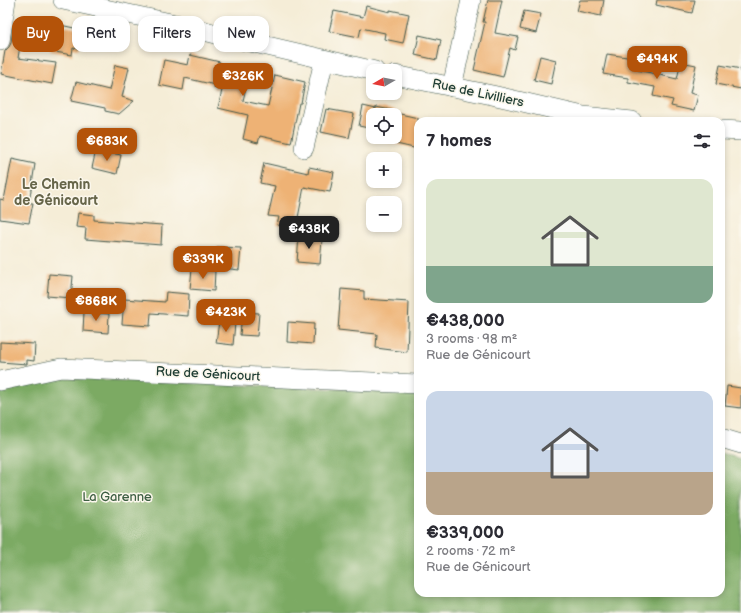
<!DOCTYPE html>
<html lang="en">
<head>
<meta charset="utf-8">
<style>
	body { margin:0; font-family:"Balsamiq Sans",sans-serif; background:#f7f7f7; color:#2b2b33; height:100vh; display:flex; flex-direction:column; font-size:15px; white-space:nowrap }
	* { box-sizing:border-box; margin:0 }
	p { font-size:13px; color:#7c7c81 }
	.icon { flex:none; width:22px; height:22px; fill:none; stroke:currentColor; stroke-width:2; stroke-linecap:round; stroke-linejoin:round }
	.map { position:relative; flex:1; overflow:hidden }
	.details { position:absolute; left:414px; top:117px; width:311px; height:480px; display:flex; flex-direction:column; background:#fff; border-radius:12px; box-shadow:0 2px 6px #0003 }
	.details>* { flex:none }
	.top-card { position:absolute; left:12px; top:16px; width:342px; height:36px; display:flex; gap:8px }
	.needle { width:26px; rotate:261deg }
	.buttons { position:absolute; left:366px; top:64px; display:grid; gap:8px }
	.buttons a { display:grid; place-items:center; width:36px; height:36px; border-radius:8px; background:#fff; box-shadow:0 2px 6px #0003; font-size:20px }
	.price { position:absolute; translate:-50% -34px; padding:0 9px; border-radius:8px; background:#b45309; color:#fff; font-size:13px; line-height:26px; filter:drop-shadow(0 1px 2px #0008) }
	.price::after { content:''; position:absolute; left:50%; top:24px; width:12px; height:9px; margin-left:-6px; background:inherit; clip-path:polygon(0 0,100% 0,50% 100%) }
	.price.selected { background:#222; color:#fff }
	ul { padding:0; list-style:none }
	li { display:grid; align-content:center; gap:8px; height:212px; padding:0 12px }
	li span { display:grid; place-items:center; height:124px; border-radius:12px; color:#555 }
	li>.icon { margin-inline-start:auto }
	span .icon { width:72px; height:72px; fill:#fffc; stroke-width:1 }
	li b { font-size:17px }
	h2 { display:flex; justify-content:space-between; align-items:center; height:48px; padding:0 12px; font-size:17px }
	.chip { padding:0 14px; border-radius:12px; background:#fff; box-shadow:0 2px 6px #0003; font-size:14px; line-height:36px }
	.chip.selected { background:#b45309; color:#fff }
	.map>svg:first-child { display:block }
	.forest { fill:#7baa63; stroke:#4d744c }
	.building { fill:#eeb274 }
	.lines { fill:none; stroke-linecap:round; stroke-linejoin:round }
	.minor-casing { stroke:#3f574c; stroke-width:20 }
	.minor { stroke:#fff; stroke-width:19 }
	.labels { text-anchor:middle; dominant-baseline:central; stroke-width:3; stroke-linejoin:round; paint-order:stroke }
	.street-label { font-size:13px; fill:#1f3d34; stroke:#fbf7ec }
	.park-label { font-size:13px; fill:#3e5f43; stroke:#fbf7ec }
	.neighbourhood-label { font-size:14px; font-weight:bold; fill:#67664a; stroke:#fbf7ec }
</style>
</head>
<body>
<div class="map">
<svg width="741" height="613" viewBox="0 0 741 613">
	<rect width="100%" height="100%" fill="#fbf7ec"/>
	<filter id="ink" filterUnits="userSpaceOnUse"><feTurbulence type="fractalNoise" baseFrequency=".025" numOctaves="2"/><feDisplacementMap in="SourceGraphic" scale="8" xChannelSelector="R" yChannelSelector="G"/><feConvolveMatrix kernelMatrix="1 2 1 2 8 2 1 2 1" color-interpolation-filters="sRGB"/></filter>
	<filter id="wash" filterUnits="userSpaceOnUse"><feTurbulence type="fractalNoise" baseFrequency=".012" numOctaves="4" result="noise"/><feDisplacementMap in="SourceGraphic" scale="16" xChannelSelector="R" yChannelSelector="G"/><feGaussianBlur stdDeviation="0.9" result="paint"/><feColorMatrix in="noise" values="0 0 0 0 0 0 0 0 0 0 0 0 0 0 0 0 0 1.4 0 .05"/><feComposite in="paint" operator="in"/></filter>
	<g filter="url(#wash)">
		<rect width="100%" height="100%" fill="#f5edd7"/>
		<path class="forest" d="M60 378 418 392V593H721V453L741 459V613H0V392Z"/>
		<g id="blocks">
			<g class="building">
				<path d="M488 0H502L495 33 518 37 515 50 510 48 503 77 474 70 485 22H483Z"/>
				<path d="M580 0H604L601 16 577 11Z"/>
				<path d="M657 0H695L692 13 656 5Z"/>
				<path d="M366 6 390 12V10L409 14 403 43 384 39 385 33 361 28 359 37 329 31 334 11 363 17Z"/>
				<path d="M524 11 541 14 536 33 520 29Z"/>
				<path d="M56 24 83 30 79 49 73 48 72 55 50 51Z"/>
				<path d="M13 27 23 28 18 58 56 63 52 84 1 74 5 51 9 47 11 43Z"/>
				<path d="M419 35 441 40 437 60 415 55Z"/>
				<path d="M607 54 640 59 638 70 677 79 681 62 696 65 690 93 698 95 694 111 671 106 673 100 653 96 655 87 628 82V78L603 74Z"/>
				<path d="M190 55 220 62 219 67 226 68 225 73 248 78 243 101 268 106 275 75 305 82 301 103H299L291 143 260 136 258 143 243 139 248 115 218 108 222 90 214 88 215 85 185 78 183 90 159 85 164 60 188 65Z"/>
				<path d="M540 56 556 60 551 84 534 80Z"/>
				<path d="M115 65 129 68 122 97 134 101 119 114 105 111V108L71 101 76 82 109 90Z"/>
				<path d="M720 65 741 69V89L716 84Z"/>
				<path d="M363 106 376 109V107L396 111V113L418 118V149L379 140 380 137H395V115H373V129L359 126Z"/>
				<path d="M326 109 354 114 349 138 321 132Z"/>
				<path d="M96 150 121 155 117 174 92 168Z"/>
				<path d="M12 159 35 164 29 203H33L29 223 0 219V199L4 200Z"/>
				<path d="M264 163 308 173 309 167 334 172 330 192 304 187 296 228 277 225 279 217 268 216 275 186 260 183Z"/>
				<path d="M78 213 94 215V220L162 225 161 245 85 239 86 228 76 227Z"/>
				<path d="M299 236 322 239 320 264 297 262Z"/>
				<path d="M217 247 241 248 239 270 216 267Z"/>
				<path d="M192 269 215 271 214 291 190 289Z"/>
				<path d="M49 274 73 276 71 298 47 296Z"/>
				<path d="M341 289 364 291V299L409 302 407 352 376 348 377 334 338 330Z"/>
				<path d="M166 292 189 294 188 316 151 313 150 326 122 324 124 299 165 302Z"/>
				<path d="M84 312 109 314 108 333 83 331Z"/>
				<path d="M242 312 259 313 257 336 240 335Z"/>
				<path d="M219 321 235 323 233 345 216 343Z"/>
				<path d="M288 322 314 324 313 344 287 342Z"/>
				<path d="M0 342 35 344 34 361 27 360V364L0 362Z"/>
				<path d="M727 386 741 388V408L725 406Z"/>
			</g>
		</g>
	</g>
	<g filter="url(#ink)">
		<use href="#blocks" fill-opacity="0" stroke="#3f574c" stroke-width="1"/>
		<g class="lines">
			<g class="minor-casing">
				<g id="minor">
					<path d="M63 0 189 27 224 36 375 71"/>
					<path d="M0 41 6 0"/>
					<path d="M395 75 492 95 583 116 632 121"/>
					<path d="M452 87 471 0"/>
					<path d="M721 130 741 131"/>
					<path d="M304 148 324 60"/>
					<path d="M0 381 61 368 418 384"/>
					<path d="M721 438 741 444"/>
				</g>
			</g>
			<use href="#minor" class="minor"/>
		</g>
	</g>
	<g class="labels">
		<g class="street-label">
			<text transform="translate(478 93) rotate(12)">Rue de Livilliers</text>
			<text transform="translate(208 374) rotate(3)">Rue de Génicourt</text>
		</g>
		<g class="park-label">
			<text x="117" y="497">La Garenne</text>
		</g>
		<g class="neighbourhood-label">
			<text x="56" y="184">Le Chemin<tspan x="56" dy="16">de Génicourt</tspan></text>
		</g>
	</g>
</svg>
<div class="buttons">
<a><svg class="needle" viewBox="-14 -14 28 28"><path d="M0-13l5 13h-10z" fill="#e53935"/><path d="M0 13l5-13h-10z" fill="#7c7c81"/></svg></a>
<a><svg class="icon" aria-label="locate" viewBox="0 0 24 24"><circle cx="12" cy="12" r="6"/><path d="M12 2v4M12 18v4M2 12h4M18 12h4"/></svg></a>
<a>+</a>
<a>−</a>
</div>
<b class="price" style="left:657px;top:80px">€494K</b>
<b class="price" style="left:243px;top:97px">€326K</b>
<b class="price" style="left:107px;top:162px">€683K</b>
<b class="price selected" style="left:309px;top:250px">€438K</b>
<b class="price" style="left:203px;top:280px">€339K</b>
<b class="price" style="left:96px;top:322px">€868K</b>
<b class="price" style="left:226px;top:333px">€423K</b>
<div class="top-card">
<a class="chip selected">Buy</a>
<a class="chip">Rent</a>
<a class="chip">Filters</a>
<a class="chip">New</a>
</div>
<section class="details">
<h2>7 homes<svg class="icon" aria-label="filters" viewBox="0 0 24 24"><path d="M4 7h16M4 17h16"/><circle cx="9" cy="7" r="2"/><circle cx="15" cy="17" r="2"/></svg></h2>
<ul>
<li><span style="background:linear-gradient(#dfe7d0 70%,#7fa58c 0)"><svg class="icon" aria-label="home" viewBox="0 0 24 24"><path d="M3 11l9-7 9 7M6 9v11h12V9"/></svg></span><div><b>€438,000</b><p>3 rooms · 98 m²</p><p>Rue de Génicourt</p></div></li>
<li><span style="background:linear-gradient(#c9d6e8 65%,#b9a48a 0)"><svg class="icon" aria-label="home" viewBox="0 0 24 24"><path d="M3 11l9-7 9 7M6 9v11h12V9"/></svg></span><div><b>€339,000</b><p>2 rooms · 72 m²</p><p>Rue de Génicourt</p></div></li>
</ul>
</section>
</div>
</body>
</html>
